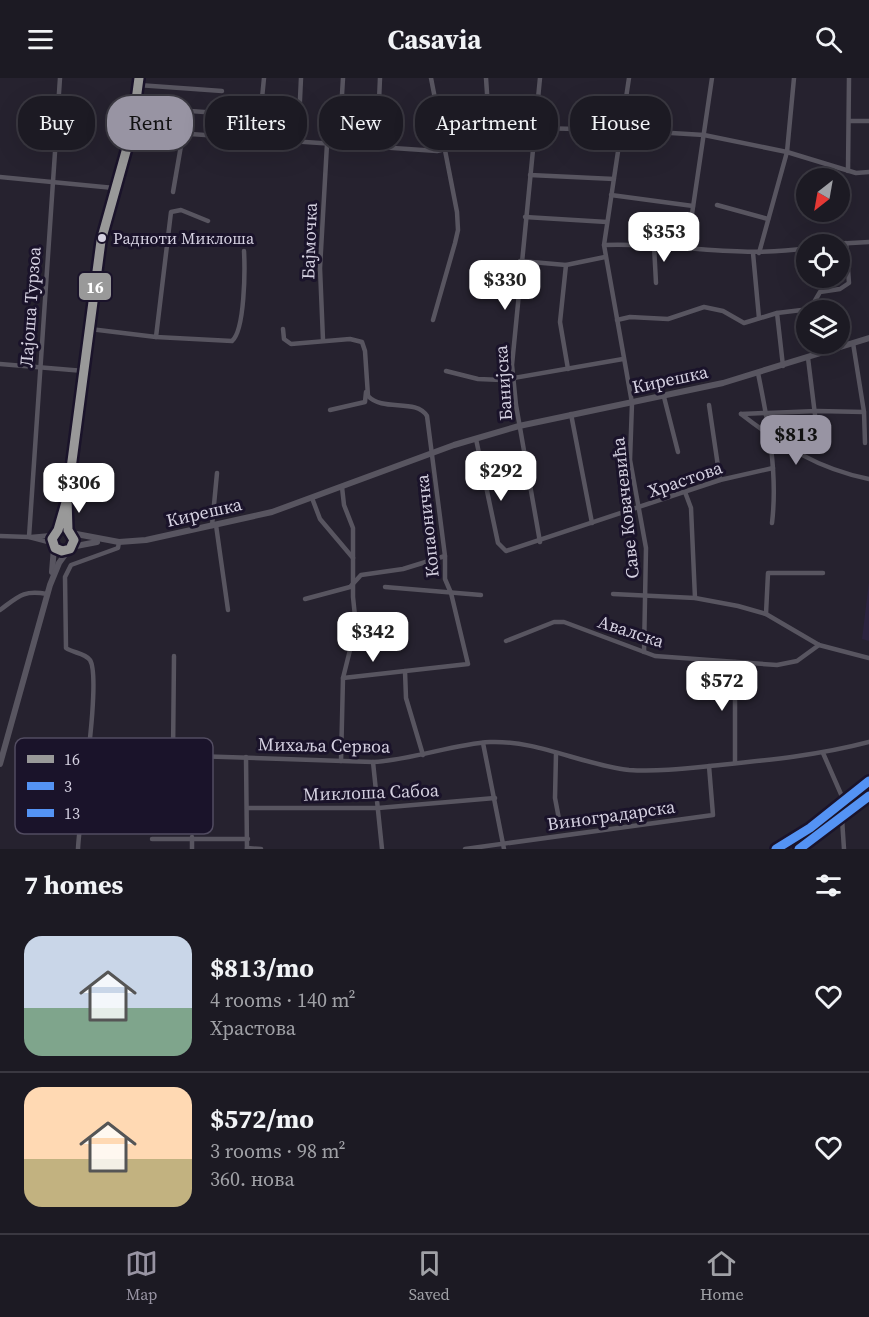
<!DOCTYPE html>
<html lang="en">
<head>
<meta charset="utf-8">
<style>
	body { margin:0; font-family:"Source Serif 4",serif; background:#292730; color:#f1f3f6; height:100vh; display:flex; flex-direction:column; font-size:22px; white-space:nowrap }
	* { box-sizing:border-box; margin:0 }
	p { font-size:20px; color:#a0a1a6 }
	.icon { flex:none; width:33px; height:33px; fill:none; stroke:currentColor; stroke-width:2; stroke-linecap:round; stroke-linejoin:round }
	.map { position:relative; height:771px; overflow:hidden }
	.side { display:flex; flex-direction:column; background:#1c1a23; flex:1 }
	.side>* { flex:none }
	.hud { position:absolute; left:18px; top:18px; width:834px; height:54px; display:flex; gap:12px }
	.needle { width:39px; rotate:211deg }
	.fabs { position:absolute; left:796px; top:90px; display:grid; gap:12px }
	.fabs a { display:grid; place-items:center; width:54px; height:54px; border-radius:50%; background:#1c1a23; box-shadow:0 6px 24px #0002,0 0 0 2px #3a3841; font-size:30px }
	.price { position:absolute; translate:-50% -51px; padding:0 14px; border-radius:12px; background:#fff; color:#222; font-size:20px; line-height:39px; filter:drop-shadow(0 2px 3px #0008) }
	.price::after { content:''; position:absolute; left:50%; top:36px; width:18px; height:14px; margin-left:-9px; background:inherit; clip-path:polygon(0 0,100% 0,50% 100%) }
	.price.selected { background:#9894a3; color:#111 }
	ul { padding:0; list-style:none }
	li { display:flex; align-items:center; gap:18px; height:150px; padding:0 24px }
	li+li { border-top:2px solid #3a3841 }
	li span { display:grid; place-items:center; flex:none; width:168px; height:120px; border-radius:18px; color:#555 }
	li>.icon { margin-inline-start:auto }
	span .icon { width:72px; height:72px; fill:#fffc; stroke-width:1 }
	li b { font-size:26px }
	h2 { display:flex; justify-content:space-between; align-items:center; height:72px; padding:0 24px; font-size:26px }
	.tag { padding:0 21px; border-radius:24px; background:#1c1a23; box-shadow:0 6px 24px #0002,0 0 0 2px #3a3841; font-size:21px; line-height:54px }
	.tag.selected { background:#9894a3; color:#111 }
	header { display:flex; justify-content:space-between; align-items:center; height:78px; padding:0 24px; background:#1c1a23; font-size:27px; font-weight:700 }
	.menu { display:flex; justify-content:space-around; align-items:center; height:84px; border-top:2px solid #3a3841; background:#1c1a23; font-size:16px; color:#a0a1a6 }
	.menu a { display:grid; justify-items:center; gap:3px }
	.menu .selected { color:#9894a3 }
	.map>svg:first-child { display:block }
	.built { fill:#2c243f }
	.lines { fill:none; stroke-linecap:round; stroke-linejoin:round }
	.minor { stroke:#585560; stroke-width:4.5 }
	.tertiary { stroke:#585560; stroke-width:6 }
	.bus-1-casing { stroke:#1a132a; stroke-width:14 }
	.bus-2-casing { stroke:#1a132a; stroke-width:14 }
	.bus-3-casing { stroke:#1a132a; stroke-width:14 }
	.bus-1 { stroke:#999; stroke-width:9 }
	.bus-2 { stroke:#5493f4; stroke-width:9 }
	.bus-3 { stroke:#5493f4; stroke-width:9 }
	.bus-dot { fill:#d5d1e1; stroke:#1a132a; stroke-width:2 }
	.labels { text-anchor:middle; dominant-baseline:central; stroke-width:6; stroke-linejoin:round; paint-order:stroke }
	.bus-label { font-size:16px; fill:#d5d1e1; stroke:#1a132a; text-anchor:start }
	.street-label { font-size:18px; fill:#d5d1e1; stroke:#1a132a }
	.key { fill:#1a132a; stroke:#524c61; stroke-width:1.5 }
	.key-label { font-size:16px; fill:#d5d1e1 }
	.line-badge { stroke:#1a132a; stroke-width:2 }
	.badge-label { font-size:16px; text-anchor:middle; font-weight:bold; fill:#fff }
</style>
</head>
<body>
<header><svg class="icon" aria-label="menu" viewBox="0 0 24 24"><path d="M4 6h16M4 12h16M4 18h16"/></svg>Casavia<svg class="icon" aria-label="search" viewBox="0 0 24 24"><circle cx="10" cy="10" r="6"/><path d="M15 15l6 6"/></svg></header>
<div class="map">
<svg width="869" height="771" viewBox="0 0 869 771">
	<rect width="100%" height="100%" fill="#26222f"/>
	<path class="built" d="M869 504V583V563L862 561Z"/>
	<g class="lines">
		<g class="minor">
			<path d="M431 0 457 134 458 152 455 165 433 242"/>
			<path d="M486 0 490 60"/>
			<path d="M540 0 512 287 516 327 540 464"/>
			<path d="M629 0 604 167 632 325 630 382 646 470 644 574"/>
			<path d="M138 7 222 13"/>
			<path d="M135 29 260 38"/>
			<path d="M849 43H869"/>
			<path d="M132 52 437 73 534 50 622 52 704 57 787 74 856 95 869 94"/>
			<path d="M258 61 264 0"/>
			<path d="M298 64 301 0"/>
			<path d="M339 66 343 0"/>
			<path d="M377 69 380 0"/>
			<path d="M848 93 849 0"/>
			<path d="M530 97 614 101"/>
			<path d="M0 99 114 110"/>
			<path d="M173 114 183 56"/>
			<path d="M611 117 693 128"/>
			<path d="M717 127 768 141"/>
			<path d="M525 139 607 144"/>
			<path d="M833 166 869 164"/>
			<path d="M604 167C672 164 739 181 807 170"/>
			<path d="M654 167 656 205"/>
			<path d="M687 170 712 0"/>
			<path d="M753 175 759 240"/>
			<path d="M759 175 787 74 794 0"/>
			<path d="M520 183 566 187 605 179"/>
			<path d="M566 187 560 244 568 291"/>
			<path d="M777 235 783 288"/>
			<path d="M617 242 630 239 668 241 704 229 723 233 744 245 777 235 810 231 820 214 840 211 849 205 846 165"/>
			<path d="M90 251 156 259 232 263C245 252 245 191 244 173"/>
			<path d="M283 251 284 261 291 266 350 261 362 264 365 273 368 318C383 334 416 320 427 338L445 478V501L451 515 468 586 343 600"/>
			<path d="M156 259 171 134 181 132 208 143"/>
			<path d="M323 262 320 190 327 66"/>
			<path d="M853 265 864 334 865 365"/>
			<path d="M808 280 817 353"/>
			<path d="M0 286 84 293"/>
			<path d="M446 293 478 301 502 302 623 281"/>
			<path d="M758 295C768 344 778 395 772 445"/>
			<path d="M664 319 678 374"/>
			<path d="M709 327 720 402"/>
			<path d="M330 332 365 324 366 314"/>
			<path d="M571 336 592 445"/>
			<path d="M741 336C781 367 818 391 869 401"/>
			<path d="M741 336 817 333 864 334"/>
			<path d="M476 361 498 465 506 473 720 402 773 390"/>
			<path d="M685 414 691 430 695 520"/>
			<path d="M312 420 320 441 353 480"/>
			<path d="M216 447 228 532"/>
			<path d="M212 448 217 395"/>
			<path d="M0 458 29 459 52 465"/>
			<path d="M29 459 60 0"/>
			<path d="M31 459 53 457"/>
			<path d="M385 509 481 517"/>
			<path d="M613 516 695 520 738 528 766 536 819 567 869 580"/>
			<path d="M305 521 350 509 361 497 403 491 445 478"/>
			<path d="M0 532C19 518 23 512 47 516"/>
			<path d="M766 536 768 495H823"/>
			<path d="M506 563 554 544H564L655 578 777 587 797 583 819 567"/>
			<path d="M405 593 406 620 423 677"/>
			<path d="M483 665 504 771"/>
			<path d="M89 669 162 677 373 684C413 682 453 666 490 664 537 662 583 687 629 692 659 694 690 690 720 687 770 682 820 677 869 664"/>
			<path d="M823 675 844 723"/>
			<path d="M173 676 174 578"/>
			<path d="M556 676 555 720 559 741"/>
			<path d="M246 679 247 771"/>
			<path d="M341 683 343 600 356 548 353 519V450L344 427 342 409"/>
			<path d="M373 684 382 771"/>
			<path d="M735 685V584"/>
			<path d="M841 726 844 771"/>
			<path d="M247 730H378L495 720"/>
			<path d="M152 761H248"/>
			<path d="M247 770 261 771"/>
			<path d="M78 771C79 739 102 601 90 582 85 575 73 575 66 570L65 499 71 487 118 470 119 464"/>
			<path d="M192 771V759"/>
			<path d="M465 771 713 737 709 688"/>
		</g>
		<g class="tertiary">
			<path d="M67 429 68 452"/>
			<path d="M71 455 119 464 146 462 272 434 454 367 519 348 723 305 869 260"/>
			<path d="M71 469 97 464"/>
			<path d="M68 472 57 471 52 461 58 452 67 421 101 163 132 52 139 0"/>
			<path d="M52 494 54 469"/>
			<path d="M0 686 50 507 59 485 74 464 70 454 58 452"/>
			<path d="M776 771 810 750 869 703"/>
		</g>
		<g class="bus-1-casing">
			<g id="bus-1">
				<path d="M67 421 68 452 74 462 70 471 62 473 55 470 52 461 58 452Z"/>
				<path d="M67 421 101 163 132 52 139 0"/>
			</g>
		</g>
		<g class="bus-2-casing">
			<path id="bus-2" d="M776 771 810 750 869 703"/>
		</g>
		<g class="bus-3-casing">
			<path id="bus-3" d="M799 771 869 718"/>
		</g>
		<use href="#bus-1" class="bus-1"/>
		<use href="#bus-2" class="bus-2"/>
		<use href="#bus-3" class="bus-3"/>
	</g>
	<circle class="bus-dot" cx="102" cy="160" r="5"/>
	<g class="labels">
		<g class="bus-label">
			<text x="113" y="160">Радноти Миклоша</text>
		</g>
		<g class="street-label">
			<text transform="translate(309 163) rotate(-88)">Бајмочка</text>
			<text transform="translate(30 229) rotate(-86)">Лајоша Турзоа</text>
			<text transform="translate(670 301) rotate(-12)">Кирешка</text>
			<text transform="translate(503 305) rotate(-94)">Банијска</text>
			<text transform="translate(685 401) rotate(-19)">Храстова</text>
			<text transform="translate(625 430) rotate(-96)">Саве Ковачевића</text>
			<text transform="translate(204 434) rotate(-13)">Кирешка</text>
			<text transform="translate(427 448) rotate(-96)">Копаоничка</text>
			<text transform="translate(631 553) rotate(18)">Авалска</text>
			<text transform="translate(324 667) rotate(1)">Михаља Сервоа</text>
			<text transform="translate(371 714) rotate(-2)">Миклоша Сабоа</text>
			<text transform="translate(611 737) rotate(-8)">Виноградарска</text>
		</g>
	</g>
	<rect x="15" y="660" width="198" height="96" rx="9" class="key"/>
	<rect x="27" y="677" width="27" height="8" fill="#999"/>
	<rect x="27" y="704" width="27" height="8" fill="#5493f4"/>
	<rect x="27" y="731" width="27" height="8" fill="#5493f4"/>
	<g class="key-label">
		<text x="64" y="687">16</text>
		<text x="64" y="714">3</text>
		<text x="64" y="741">13</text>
	</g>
	<rect class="line-badge" x="78" y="194" width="34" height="29" rx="6" fill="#999"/>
	<g class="badge-label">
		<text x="95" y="215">16</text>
	</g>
</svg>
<div class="fabs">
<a><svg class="needle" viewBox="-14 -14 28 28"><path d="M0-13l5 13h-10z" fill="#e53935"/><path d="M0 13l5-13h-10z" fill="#a0a1a6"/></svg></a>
<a><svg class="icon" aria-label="locate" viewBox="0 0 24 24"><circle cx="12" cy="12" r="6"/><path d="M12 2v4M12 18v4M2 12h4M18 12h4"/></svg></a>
<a><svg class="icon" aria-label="layers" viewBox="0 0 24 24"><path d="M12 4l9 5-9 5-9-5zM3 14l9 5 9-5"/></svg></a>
</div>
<b class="price" style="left:664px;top:185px">$353</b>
<b class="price" style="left:505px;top:233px">$330</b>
<b class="price selected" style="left:796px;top:388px">$813</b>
<b class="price" style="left:501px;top:424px">$292</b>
<b class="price" style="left:79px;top:436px">$306</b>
<b class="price" style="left:373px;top:585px">$342</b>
<b class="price" style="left:722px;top:634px">$572</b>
<div class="hud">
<a class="tag">Buy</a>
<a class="tag selected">Rent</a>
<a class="tag">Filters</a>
<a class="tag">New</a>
<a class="tag">Apartment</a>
<a class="tag">House</a>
</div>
</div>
<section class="side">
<h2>7 homes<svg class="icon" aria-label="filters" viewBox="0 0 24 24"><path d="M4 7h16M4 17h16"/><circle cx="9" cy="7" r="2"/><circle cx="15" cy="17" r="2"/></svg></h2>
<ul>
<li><span style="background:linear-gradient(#c9d6e8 60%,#7fa58c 0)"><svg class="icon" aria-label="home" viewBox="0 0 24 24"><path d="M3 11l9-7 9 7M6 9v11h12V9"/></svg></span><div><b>$813/mo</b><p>4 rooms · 140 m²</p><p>Храстова</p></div><svg class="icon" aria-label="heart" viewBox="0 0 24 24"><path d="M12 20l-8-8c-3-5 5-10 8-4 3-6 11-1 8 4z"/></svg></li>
<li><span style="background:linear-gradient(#ffd9b3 60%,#c2b280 0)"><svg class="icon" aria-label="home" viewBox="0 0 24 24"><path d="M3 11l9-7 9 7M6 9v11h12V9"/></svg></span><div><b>$572/mo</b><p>3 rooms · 98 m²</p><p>360. нова</p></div><svg class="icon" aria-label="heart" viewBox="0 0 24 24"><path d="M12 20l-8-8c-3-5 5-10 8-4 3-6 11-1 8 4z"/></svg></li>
</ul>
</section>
<nav class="menu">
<a class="selected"><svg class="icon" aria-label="map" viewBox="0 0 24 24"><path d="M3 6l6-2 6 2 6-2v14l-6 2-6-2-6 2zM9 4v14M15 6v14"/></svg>Map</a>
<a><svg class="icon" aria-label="saved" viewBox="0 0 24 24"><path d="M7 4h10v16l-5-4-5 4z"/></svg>Saved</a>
<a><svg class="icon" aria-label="home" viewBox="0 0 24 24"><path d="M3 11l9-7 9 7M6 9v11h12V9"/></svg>Home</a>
</nav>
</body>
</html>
